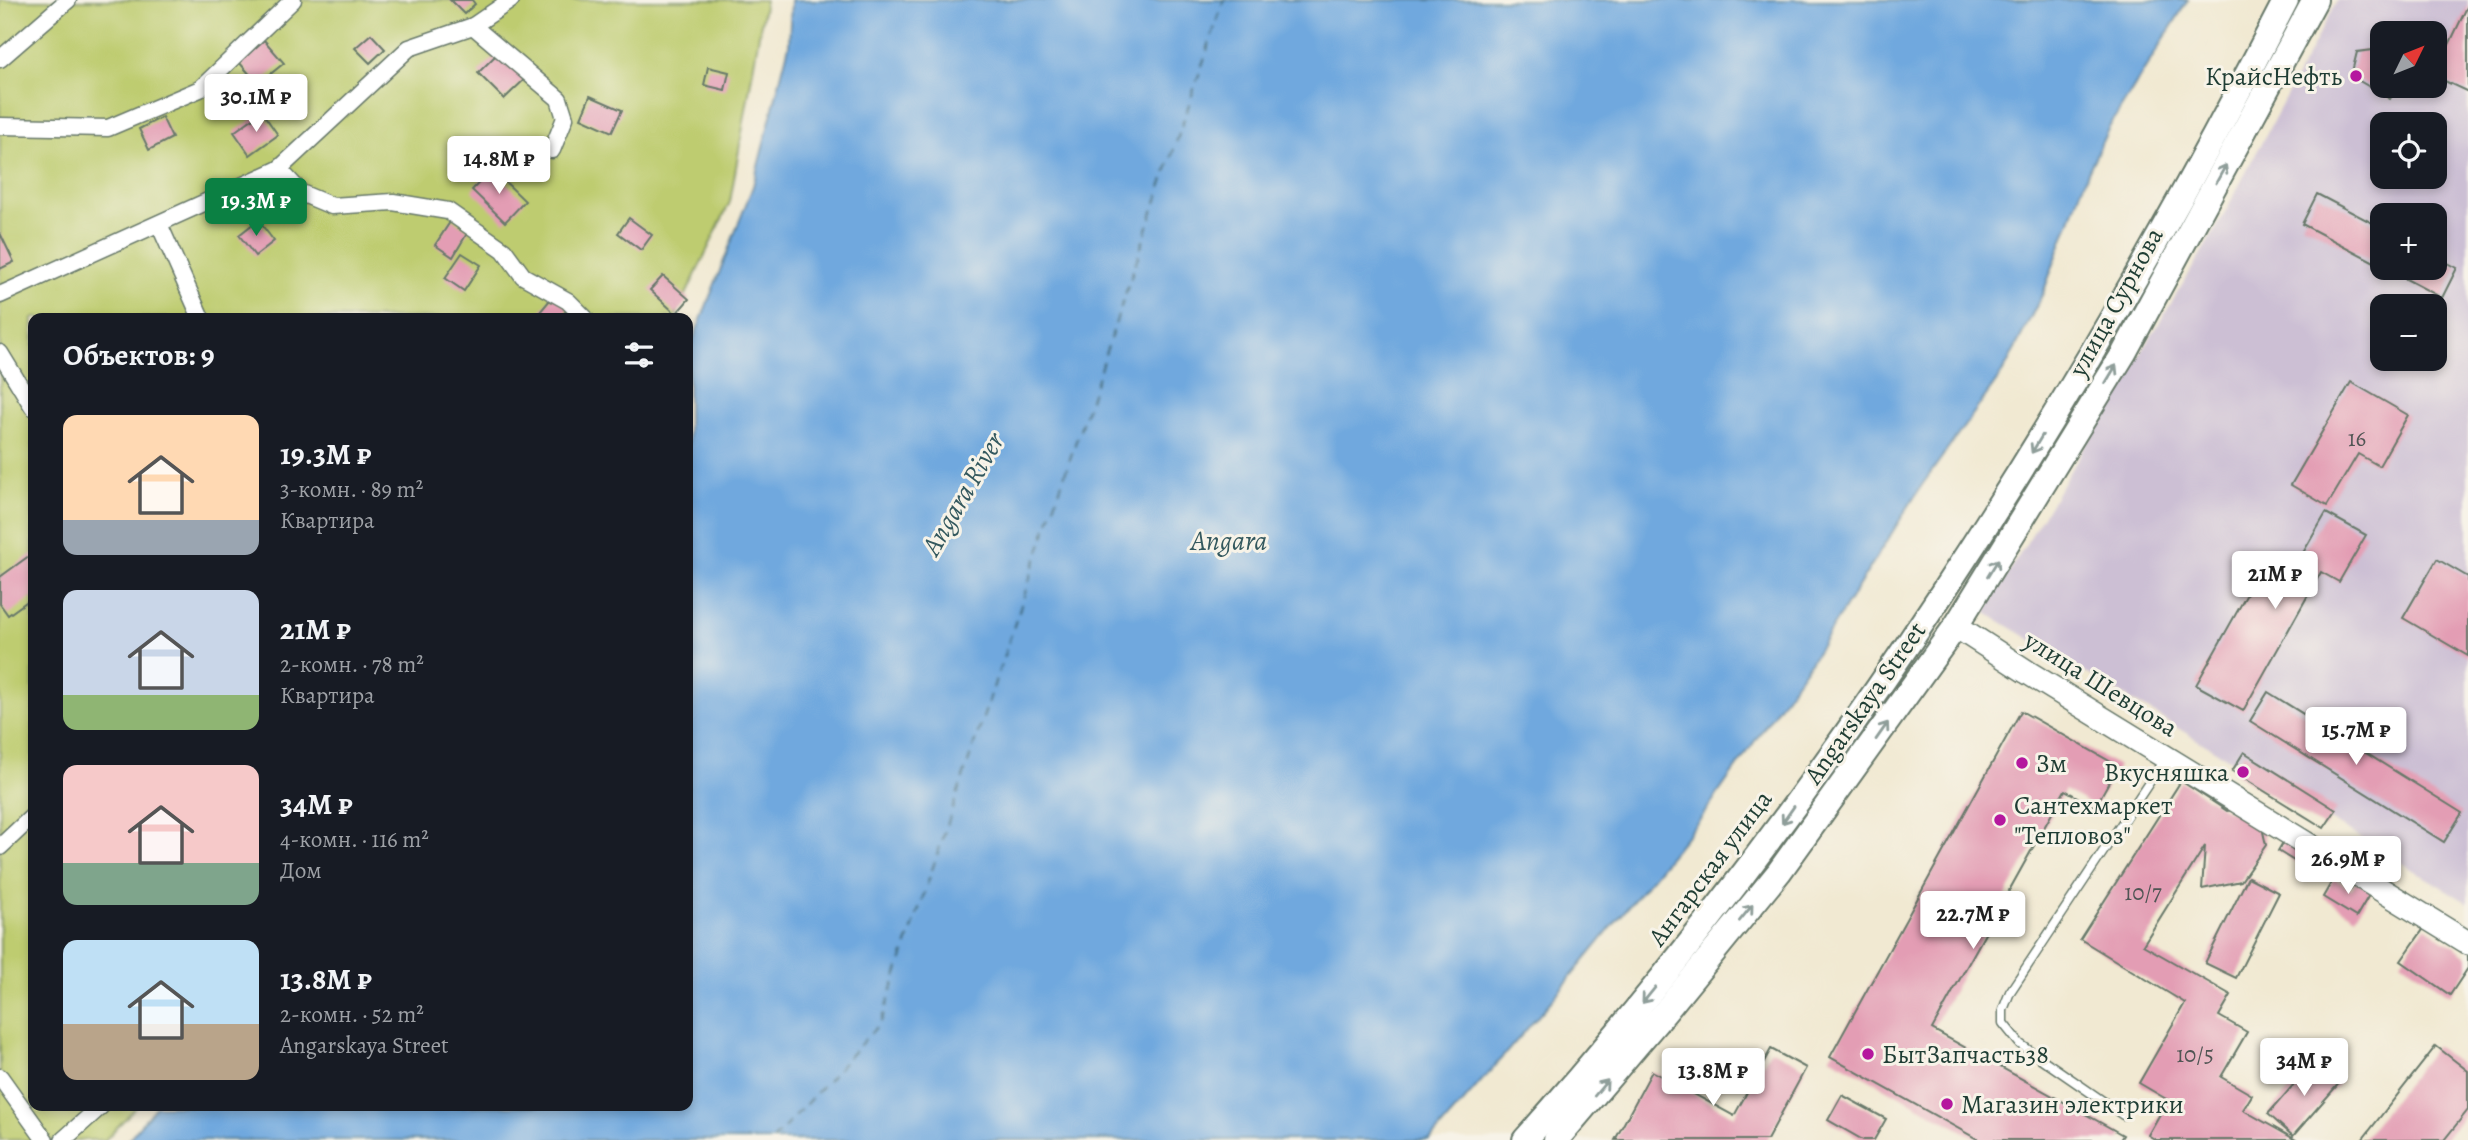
<!DOCTYPE html>
<html lang="ru">
<head>
<meta charset="utf-8">
<style>
	body { margin:0; font-family:Alegreya,serif; background:#242831; color:#f1f3f6; height:100vh; display:flex; flex-direction:column; font-size:26px; white-space:nowrap }
	* { box-sizing:border-box; margin:0 }
	p { font-size:23px; color:#9ea1a6 }
	.icon { flex:none; width:38px; height:38px; fill:none; stroke:currentColor; stroke-width:2; stroke-linecap:round; stroke-linejoin:round }
	.map { position:relative; flex:1; overflow:hidden }
	.drawer { position:absolute; left:28px; top:313px; width:665px; height:798px; display:flex; flex-direction:column; background:#171b24; border-radius:14px; box-shadow:0 4px 10px #0003 }
	.drawer>* { flex:none }
	.needle { width:46px; rotate:47deg }
	.tools { position:absolute; left:2370px; top:21px; display:grid; gap:14px }
	.tools a { display:grid; place-items:center; width:77px; height:77px; border-radius:14px; background:#171b24; box-shadow:0 4px 10px #0003; font-size:35px }
	.price { position:absolute; translate:-50% -60px; padding:0 16px; border-radius:7px; background:#fff; color:#222; font-size:23px; line-height:46px; filter:drop-shadow(0 2px 4px #0008) }
	.price::after { content:''; position:absolute; left:50%; top:42px; width:21px; height:16px; margin-left:-10px; background:inherit; clip-path:polygon(0 0,100% 0,50% 100%) }
	.price.selected { background:#0b8043; color:#fff }
	ul { padding:0; list-style:none }
	li { display:flex; align-items:center; gap:21px; height:175px; padding:0 35px }
	li span { display:grid; place-items:center; flex:none; width:196px; height:140px; border-radius:14px; color:#555 }
	li>.icon { margin-inline-start:auto }
	span .icon { width:84px; height:84px; fill:#fffc; stroke-width:1 }
	li b { font-size:30px }
	h2 { display:flex; justify-content:space-between; align-items:center; height:84px; padding:0 35px; font-size:30px }
	.map>svg:first-child { display:block }
	.industrial { fill:#ccbfd4; fill-rule:evenodd }
	.green { fill:#becc6f; stroke:#6e8452; stroke-width:2 }
	.water { fill:#6fa8de; stroke:#477289; stroke-width:2 }
	.lines { fill:none; stroke-linecap:round; stroke-linejoin:round }
	.ferry { stroke:#33585e; stroke-width:2; stroke-dasharray:9 7; stroke-linecap:butt }
	.building { fill:#e39db4 }
	.service-casing { stroke:#68796b; stroke-width:11 }
	.minor-casing { stroke:#68796b; stroke-width:19 }
	.secondary-casing { stroke:#68796b; stroke-width:26 }
	.primary-casing { stroke:#68796b; stroke-width:28 }
	.service { stroke:#fff; stroke-width:8 }
	.minor { stroke:#fff; stroke-width:16 }
	.secondary { stroke:#fff; stroke-width:23 }
	.primary { stroke:#fff; stroke-width:24 }
	.oneway { stroke:#8f9e9a }
	.poi-dot { fill:#b5179e; stroke:#f7f3e8; stroke-width:2.5 }
	.labels { text-anchor:middle; dominant-baseline:central; stroke-width:6; stroke-linejoin:round; paint-order:stroke }
	.number-label { font-size:23px; fill:#505554 }
	.poi-label { font-size:26px; fill:#1f3d34; stroke:#f7f3e8; text-anchor:start }
	.street-label { font-size:26px; fill:#1f3d34; stroke:#f7f3e8 }
	.water-label { font-size:28px; font-style:italic; fill:#33585e; stroke:#f7f3e8 }
</style>
</head>
<body>
<div class="map">
<svg width="2468" height="1140" viewBox="0 0 2468 1140">
	<rect width="100%" height="100%" fill="#f7f3e8"/>
	<filter id="ink" filterUnits="userSpaceOnUse"><feTurbulence type="fractalNoise" baseFrequency=".0143" numOctaves="2"/><feDisplacementMap in="SourceGraphic" scale="14" xChannelSelector="R" yChannelSelector="G"/><feConvolveMatrix kernelMatrix="1 2 1 2 8 2 1 2 1" color-interpolation-filters="sRGB"/></filter>
	<filter id="wash" filterUnits="userSpaceOnUse"><feTurbulence type="fractalNoise" baseFrequency=".00686" numOctaves="4" result="noise"/><feDisplacementMap in="SourceGraphic" scale="28" xChannelSelector="R" yChannelSelector="G"/><feGaussianBlur stdDeviation="1.57" result="paint"/><feColorMatrix in="noise" values="0 0 0 0 0 0 0 0 0 0 0 0 0 0 0 0 0 1.4 0 .05"/><feComposite in="paint" operator="in"/></filter>
	<g filter="url(#wash)">
		<rect width="100%" height="100%" fill="#f1e9d2"/>
		<path class="industrial" d="M2337 0H2468V903L1985 612 2216 229ZM2382 33H2434V86H2382ZM2382 124H2434V177H2382ZM2382 215H2434V268H2382ZM2382 306H2434V359H2382Z"/>
		<path class="green" d="M0 0H765L730 202 675 318H33V1106H137L105 1140H0Z"/>
		<path class="water" d="M791 0H2188L2108 129 2088 172 2043 293 2003 372 1922 485 1815 655 1701 818 1547 1006 1430 1140H128L156 1106H688V353L753 186 789 45Z"/>
		<g class="lines">
			<path class="ferry" d="M773 1140 881 1022 1224 0"/>
		</g>
		<g id="blocks">
			<g class="building">
				<path d="M450 0H472L475 4 464 14Z"/>
				<path d="M2468 5V92L2434 76Z"/>
				<path d="M371 34 385 49 370 63 355 48Z"/>
				<path d="M264 40 284 63 258 84 239 62Z"/>
				<path d="M502 49 528 76 504 99 478 73Z"/>
				<path d="M2382 49V86H2398L2390 99 2351 76 2357 52Z"/>
				<path d="M708 67 729 72 725 90 704 85Z"/>
				<path d="M590 96 622 110 612 132 581 118Z"/>
				<path d="M262 112 278 135 250 155 234 132Z"/>
				<path d="M162 117 172 138 149 150 139 129Z"/>
				<path d="M492 169 525 201 505 222 472 190Z"/>
				<path d="M2317 194 2382 228V266L2302 224Z"/>
				<path d="M629 218 652 235 641 250 618 233Z"/>
				<path d="M452 219 469 230 453 257 435 245Z"/>
				<path d="M258 220 274 241 255 256 239 235Z"/>
				<path d="M0 233 14 262 0 269Z"/>
				<path d="M462 253 481 265 464 291 445 278Z"/>
				<path d="M2434 256 2457 268 2442 298 2385 268H2434Z"/>
				<path d="M663 276 689 299 676 314 650 290Z"/>
				<path d="M554 295 569 308 560 318H535Z"/>
				<path d="M2351 382 2408 415 2379 466 2358 454 2327 506 2291 485Z"/>
				<path d="M2326 513 2366 535 2339 582 2321 572 2243 711 2196 685 2271 551 2296 565Z"/>
				<path d="M33 553V597L8 615 0 604V577Z"/>
				<path d="M2437 559 2468 577V656L2403 618Z"/>
				<path d="M2268 692 2462 813 2444 842 2250 721Z"/>
				<path d="M2021 711 2118 766 2095 807 2065 790 1932 1029 2123 1135 2120 1140H1979L1830 1057Z"/>
				<path d="M2244 752 2336 810 2324 828 2232 771Z"/>
				<path d="M2181 781 2227 811 2234 810 2261 823 2266 845 2241 881 2202 889 2205 846 2143 945 2231 995 2219 1016 2247 1032 2221 1077 2252 1095 2243 1110 2296 1140H2156L2148 1135 2168 1100 2139 1083 2185 1003 2080 939Z"/>
				<path d="M2285 839 2314 858 2307 869 2278 851Z"/>
				<path d="M2248 877 2279 893 2236 978 2205 963Z"/>
				<path d="M2334 878 2351 889 2356 881 2372 890 2356 917 2323 897Z"/>
				<path d="M2425 927 2468 956V968L2450 995 2401 961Z"/>
				<path d="M2436 1046 2468 1071V1110L2444 1140H2362Z"/>
				<path d="M1771 1049 1806 1068 1767 1140H1615L1652 1071 1734 1116Z"/>
				<path d="M2316 1059 2341 1081 2293 1136 2268 1114Z"/>
				<path d="M1842 1095 1886 1119 1874 1140H1863L1828 1120Z"/>
			</g>
		</g>
	</g>
	<g filter="url(#ink)">
		<use href="#blocks" fill-opacity="0" stroke="#68796b" stroke-width="2"/>
		<g class="lines">
			<g class="service-casing">
				<path id="service" d="M2123 1115 2020 1044 2003 1023V1010L2010 992 2164 760"/>
			</g>
			<g class="minor-casing">
				<g id="minor">
					<path d="M473 26 559 99 565 118 552 150"/>
					<path d="M0 59 68 0"/>
					<path d="M0 126 108 128 200 89 293 0"/>
					<path d="M279 169 301 193 332 206 393 202 448 211 504 250 523 276 568 301 585 318"/>
					<path d="M159 224 201 318"/>
					<path d="M0 295 279 169 409 48 473 26 511 0"/>
					<path d="M0 353 33 407"/>
					<path d="M0 847 33 816"/>
					<path d="M0 1077 45 1140"/>
					<path d="M63 1140 101 1106"/>
				</g>
			</g>
			<g class="secondary-casing">
				<path id="secondary" d="M1956 626 2027 672 2468 943"/>
			</g>
			<g class="primary-casing">
				<g id="primary">
					<path d="M1525 1140C1830 797 2077 407 2286 0"/>
					<path d="M1556 1140 1664 1013 1779 872 1956 626 2124 353 2315 0"/>
				</g>
			</g>
			<use href="#service" class="service"/>
			<use href="#minor" class="minor"/>
			<use href="#secondary" class="secondary"/>
			<use href="#primary" class="primary"/>
		</g>
		<defs><path id="oneway-shaft" d="M-6 0H5M1.5-3L5.5 0L1.5 3" fill="none" stroke-width="1.6" stroke-linecap="round" stroke-linejoin="round" transform="scale(1.75)"/></defs>
		<g class="oneway">
			<use href="#oneway-shaft" transform="translate(2221 174) rotate(-61)"/>
			<use href="#oneway-shaft" transform="translate(2111 374) rotate(-59)"/>
			<use href="#oneway-shaft" transform="translate(2037 444) rotate(121)"/>
			<use href="#oneway-shaft" transform="translate(1993 568) rotate(-58)"/>
			<use href="#oneway-shaft" transform="translate(1882 731) rotate(-55)"/>
			<use href="#oneway-shaft" transform="translate(1788 815) rotate(125)"/>
			<use href="#oneway-shaft" transform="translate(1746 913) rotate(-51)"/>
			<use href="#oneway-shaft" transform="translate(1649 995) rotate(129)"/>
			<use href="#oneway-shaft" transform="translate(1601 1088) rotate(-50)"/>
		</g>
	</g>
	<g class="poi-dot">
		<circle cx="2356" cy="76" r="7"/>
		<circle cx="2022" cy="763" r="7"/>
		<circle cx="2243" cy="772" r="7"/>
		<circle cx="2000" cy="820" r="7"/>
		<circle cx="1868" cy="1054" r="7"/>
		<circle cx="1947" cy="1104" r="7"/>
	</g>
	<g class="labels">
		<g class="number-label">
			<text x="2357" y="438">16</text>
			<text x="2143" y="892">10/7</text>
			<text x="2195" y="1054">10/5</text>
		</g>
		<g class="poi-label">
			<text x="2342" y="76" text-anchor="end">КрайсНефть</text>
			<text x="2036" y="763">Зм</text>
			<text x="2229" y="772" text-anchor="end">Вкусняшка</text>
			<text x="2014" y="805">Сантехмаркет<tspan x="2014" dy="30">"Тепловоз"</tspan></text>
			<text x="1882" y="1054">БытЗапчасть38</text>
			<text x="1961" y="1104">Магазин электрики</text>
		</g>
		<g class="street-label">
			<text transform="translate(2116 302) rotate(-61)">улица Сурнова</text>
			<text transform="translate(2101 684) rotate(32)">улица Шевцова</text>
			<text transform="translate(1865 703) rotate(-55)">Angarskaya Street</text>
			<text transform="translate(1710 868) rotate(-53)">Ангарская улица</text>
		</g>
		<g class="water-label">
			<text transform="translate(963 494) rotate(-60)">Angara River</text>
			<text x="1229" y="541">Angara</text>
		</g>
	</g>
</svg>
<div class="tools">
<a><svg class="needle" viewBox="-14 -14 28 28"><path d="M0-13l5 13h-10z" fill="#e53935"/><path d="M0 13l5-13h-10z" fill="#9ea1a6"/></svg></a>
<a><svg class="icon" aria-label="locate" viewBox="0 0 24 24"><circle cx="12" cy="12" r="6"/><path d="M12 2v4M12 18v4M2 12h4M18 12h4"/></svg></a>
<a>+</a>
<a>−</a>
</div>
<b class="price" style="left:256px;top:134px">30.1M ₽</b>
<b class="price" style="left:499px;top:196px">14.8M ₽</b>
<b class="price selected" style="left:256px;top:238px">19.3M ₽</b>
<b class="price" style="left:2275px;top:611px">21M ₽</b>
<b class="price" style="left:2356px;top:767px">15.7M ₽</b>
<b class="price" style="left:2348px;top:896px">26.9M ₽</b>
<b class="price" style="left:1973px;top:951px">22.7M ₽</b>
<b class="price" style="left:2304px;top:1098px">34M ₽</b>
<b class="price" style="left:1713px;top:1108px">13.8M ₽</b>
<section class="drawer">
<h2>Объектов: 9<svg class="icon" aria-label="filters" viewBox="0 0 24 24"><path d="M4 7h16M4 17h16"/><circle cx="9" cy="7" r="2"/><circle cx="15" cy="17" r="2"/></svg></h2>
<ul>
<li><span style="background:linear-gradient(#ffd9b3 75%,#9aa5b1 0)"><svg class="icon" aria-label="home" viewBox="0 0 24 24"><path d="M3 11l9-7 9 7M6 9v11h12V9"/></svg></span><div><b>19.3M ₽</b><p>3-комн. · 89 m²</p><p>Квартира</p></div></li>
<li><span style="background:linear-gradient(#c9d6e8 75%,#8fb573 0)"><svg class="icon" aria-label="home" viewBox="0 0 24 24"><path d="M3 11l9-7 9 7M6 9v11h12V9"/></svg></span><div><b>21M ₽</b><p>2-комн. · 78 m²</p><p>Квартира</p></div></li>
<li><span style="background:linear-gradient(#f6c9c9 70%,#7fa58c 0)"><svg class="icon" aria-label="home" viewBox="0 0 24 24"><path d="M3 11l9-7 9 7M6 9v11h12V9"/></svg></span><div><b>34M ₽</b><p>4-комн. · 116 m²</p><p>Дом</p></div></li>
<li><span style="background:linear-gradient(#bfe0f5 60%,#b9a48a 0)"><svg class="icon" aria-label="home" viewBox="0 0 24 24"><path d="M3 11l9-7 9 7M6 9v11h12V9"/></svg></span><div><b>13.8M ₽</b><p>2-комн. · 52 m²</p><p>Angarskaya Street</p></div></li>
</ul>
</section>
</div>
</body>
</html>
